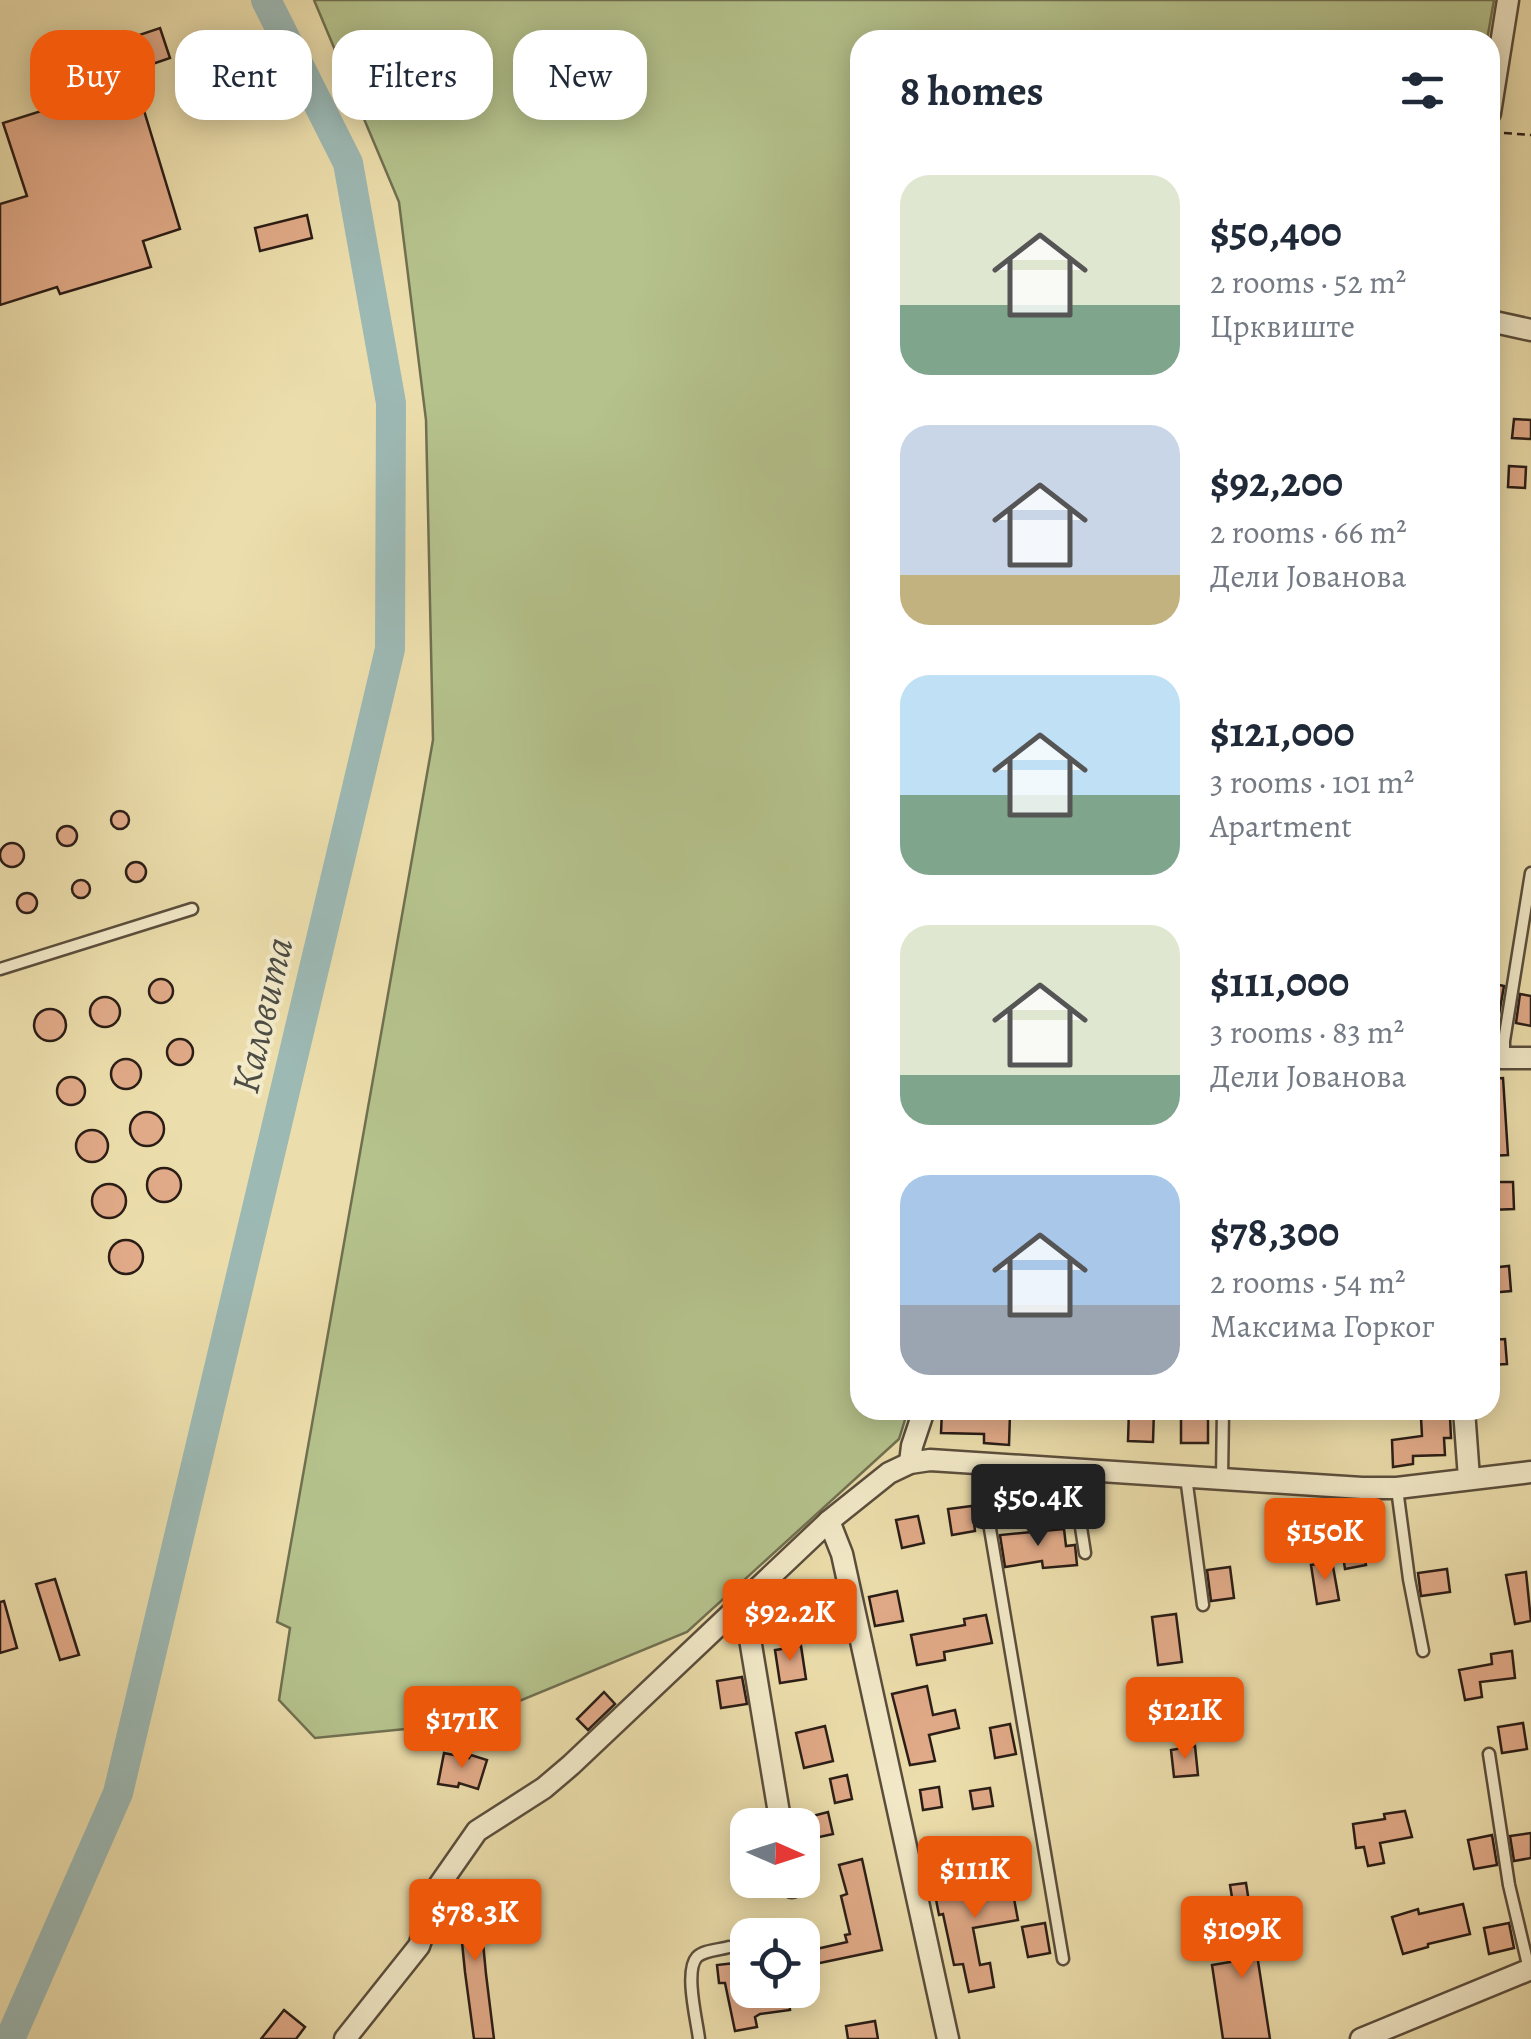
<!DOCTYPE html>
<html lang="en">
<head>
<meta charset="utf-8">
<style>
	body { margin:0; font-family:Alegreya,serif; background:#f6f6f7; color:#1f2937; height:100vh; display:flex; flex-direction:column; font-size:38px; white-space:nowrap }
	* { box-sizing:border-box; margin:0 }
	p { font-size:32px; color:#747a83 }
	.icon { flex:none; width:55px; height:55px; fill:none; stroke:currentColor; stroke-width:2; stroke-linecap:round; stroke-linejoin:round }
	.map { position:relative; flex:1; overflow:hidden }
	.sheet { position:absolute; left:850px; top:30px; width:650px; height:1390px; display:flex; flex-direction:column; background:#fff; border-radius:30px; box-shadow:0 5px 25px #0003 }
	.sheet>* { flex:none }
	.banner { position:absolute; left:30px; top:30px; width:670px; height:90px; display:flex; gap:20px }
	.needle { width:65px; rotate:93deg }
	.buttons { position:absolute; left:730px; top:1808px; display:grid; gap:20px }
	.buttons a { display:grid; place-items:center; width:90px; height:90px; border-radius:20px; background:#fff; box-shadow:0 5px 25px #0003; font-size:50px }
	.price { position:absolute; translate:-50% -85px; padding:0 22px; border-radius:10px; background:#ea580c; color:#fff; font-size:32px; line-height:65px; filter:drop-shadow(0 2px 5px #0008) }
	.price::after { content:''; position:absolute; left:50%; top:60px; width:30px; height:22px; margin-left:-15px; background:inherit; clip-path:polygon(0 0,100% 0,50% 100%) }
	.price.current { background:#222; color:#fff }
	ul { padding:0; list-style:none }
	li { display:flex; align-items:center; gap:30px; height:250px; padding:0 50px }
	li span { display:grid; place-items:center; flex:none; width:280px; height:200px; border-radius:30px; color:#555 }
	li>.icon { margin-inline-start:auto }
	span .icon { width:120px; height:120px; fill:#fffc; stroke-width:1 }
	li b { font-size:42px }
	h2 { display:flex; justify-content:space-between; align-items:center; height:120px; padding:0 50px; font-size:42px }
	.tag { padding:0 35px; border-radius:30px; background:#fff; box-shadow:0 5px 25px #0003; font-size:35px; line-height:90px }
	.tag.current { background:#ea580c; color:#fff }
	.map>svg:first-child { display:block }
	.green { fill:#b5c28c; stroke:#707051; stroke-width:2.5 }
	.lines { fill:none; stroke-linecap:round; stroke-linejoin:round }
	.river { stroke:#9db9b4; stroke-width:30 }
	.building { fill:#e1aa88; stroke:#2a1d16; stroke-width:2.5 }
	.lane-casing { stroke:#5a4d3c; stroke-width:15 }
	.street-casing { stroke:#5a4d3c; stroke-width:25 }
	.path { stroke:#2a1d16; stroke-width:2.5; stroke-dasharray:8 5; stroke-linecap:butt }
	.lane { stroke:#f3eac9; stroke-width:10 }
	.street { stroke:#f3eac9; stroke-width:20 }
	.labels { text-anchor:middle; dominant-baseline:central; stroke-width:8; stroke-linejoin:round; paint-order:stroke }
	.water-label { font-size:40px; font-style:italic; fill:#4c4c45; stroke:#f3eac9 }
</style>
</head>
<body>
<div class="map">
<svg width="1531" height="2039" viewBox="0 0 1531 2039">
	<rect width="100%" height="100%" fill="#ecdeac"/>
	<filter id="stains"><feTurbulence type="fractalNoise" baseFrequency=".002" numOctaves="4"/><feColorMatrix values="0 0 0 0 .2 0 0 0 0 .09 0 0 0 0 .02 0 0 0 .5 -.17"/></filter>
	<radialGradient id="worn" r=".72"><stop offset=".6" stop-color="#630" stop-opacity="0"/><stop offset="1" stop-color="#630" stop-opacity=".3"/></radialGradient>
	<path class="green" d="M314 0H1494L1487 40H860V1410H908L899 1439 687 1632 466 1723 315 1738 279 1700 290 1628 277 1622 433 740 426 420 399 202Z"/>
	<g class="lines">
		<path class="river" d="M10 2039 118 1793 390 649 391 403 348 163 266 0"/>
	</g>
	<g class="building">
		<path d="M160 28 170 58 132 71 180 229 143 241 151 267 60 294 57 287 0 305V204L27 196 3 123 51 108 38 69Z"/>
		<path d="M307 215 312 238 260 251 255 228Z"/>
		<path d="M1514 419 1531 420V439L1512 438Z"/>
		<path d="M1509 466 1526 467 1525 488 1508 487Z"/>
		<circle cx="120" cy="820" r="9"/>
		<circle cx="67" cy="836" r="10"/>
		<circle cx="12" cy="855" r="12"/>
		<circle cx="136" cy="872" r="10"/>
		<circle cx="81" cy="889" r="9"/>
		<circle cx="27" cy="903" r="10"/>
		<circle cx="161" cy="991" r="12"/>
		<path d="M1490 983 1504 986 1498 1020 1490 1019Z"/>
		<path d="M1520 994 1531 996V1026L1516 1023Z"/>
		<circle cx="105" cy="1012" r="15"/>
		<circle cx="50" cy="1025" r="16"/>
		<circle cx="180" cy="1052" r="13"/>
		<circle cx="126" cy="1074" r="15"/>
		<circle cx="71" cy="1091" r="14"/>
		<path d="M1503 1078 1508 1155 1490 1156V1079Z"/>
		<circle cx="147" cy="1129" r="17"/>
		<circle cx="92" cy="1146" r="16"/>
		<circle cx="164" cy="1185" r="17"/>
		<path d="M1490 1182H1513L1514 1209 1490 1210Z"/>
		<circle cx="109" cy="1201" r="17"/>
		<circle cx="126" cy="1257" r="17"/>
		<path d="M1509 1266 1511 1291 1490 1293V1268Z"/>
		<path d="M1505 1339 1507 1364 1490 1365V1340Z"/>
		<path d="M942 1410 1010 1414 1009 1445 984 1443V1434L941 1433Z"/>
		<path d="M1129 1410H1154L1153 1442 1128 1441Z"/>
		<rect x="1181" y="1410" width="27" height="33"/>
		<path d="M1450 1417 1451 1438H1444L1445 1455 1413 1456V1464L1393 1467 1392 1440 1422 1436 1421 1418Z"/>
		<path d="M972 1506 975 1531 952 1535 948 1509Z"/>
		<path d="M918 1516 924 1543 902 1548 896 1520Z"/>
		<path d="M1064 1529 1066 1546 1075 1545 1077 1565 1043 1568 1042 1561 1005 1567 1000 1535Z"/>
		<path d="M1361 1533 1366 1565 1345 1569 1340 1536Z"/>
		<path d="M1332 1561 1339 1600 1317 1604 1311 1565Z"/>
		<path d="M1230 1567 1234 1598 1211 1601 1207 1570Z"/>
		<path d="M1447 1569 1450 1592 1421 1596 1418 1573Z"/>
		<path d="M1526 1572 1531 1621 1515 1624 1506 1575Z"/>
		<path d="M55 1579 79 1655 60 1660 36 1584Z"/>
		<path d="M835 1586 841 1612 822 1616 817 1590Z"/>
		<path d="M897 1591 903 1621 875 1626 869 1597Z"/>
		<path d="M4 1601 17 1648 0 1653V1602Z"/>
		<path d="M1176 1614 1182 1662 1158 1665 1152 1617Z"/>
		<path d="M986 1615 992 1643 944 1652 945 1660 917 1665 911 1635 965 1625 964 1619Z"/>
		<path d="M801 1646 806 1679 780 1683 775 1650Z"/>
		<path d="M1512 1651 1515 1678 1480 1682 1482 1697 1465 1700 1459 1670 1492 1664 1491 1654Z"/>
		<path d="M742 1677 747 1704 721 1708 717 1681Z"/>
		<path d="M927 1686 933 1715 955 1710 959 1728 929 1735 935 1761 910 1765 892 1694Z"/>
		<path d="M604 1692 615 1704 588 1730 577 1719Z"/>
		<path d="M1523 1723 1527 1749 1502 1753 1498 1727Z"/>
		<path d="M1010 1724 1016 1754 995 1758 990 1728Z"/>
		<path d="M825 1726 833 1761 804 1768 796 1733Z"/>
		<path d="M1195 1746 1198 1775 1174 1777 1171 1750Z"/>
		<path d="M444 1753 469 1758 471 1755 487 1760 478 1789 459 1783 458 1787 438 1784Z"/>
		<path d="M847 1775 852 1799 835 1803 830 1779Z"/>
		<path d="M939 1787 942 1807 923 1810 920 1790Z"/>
		<path d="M990 1788 993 1806 973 1809 970 1791Z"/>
		<path d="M1405 1811 1412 1837 1380 1843 1384 1863 1368 1866 1364 1847 1356 1848 1353 1824 1385 1819 1384 1814Z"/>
		<path d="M828 1812 833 1834 810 1839 805 1818Z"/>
		<path d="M1531 1833V1858L1514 1861 1510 1836Z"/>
		<path d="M1492 1835 1497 1865 1474 1869 1468 1840Z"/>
		<path d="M862 1859 882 1950 815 1964 812 1950 847 1942 845 1935 850 1934 841 1896 847 1894 839 1865Z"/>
		<path d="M1009 1872 1018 1920 973 1928 980 1965 990 1963 994 1987 969 1992 963 1964 954 1965 943 1914 939 1915 934 1889Z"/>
		<path d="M1246 1883 1270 2039H1223L1212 1965 1242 1960 1230 1885Z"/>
		<path d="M478 1890 486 1974 494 2039H474L465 1972 457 1893Z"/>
		<path d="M1463 1904 1470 1934 1428 1944V1947L1403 1954 1392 1917 1418 1909 1419 1914Z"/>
		<path d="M1045 1923 1050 1953 1028 1957 1022 1927Z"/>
		<path d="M1509 1923 1514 1948 1489 1954 1484 1928Z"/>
		<path d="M744 1962 747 1990H788L790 2010 760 2014 755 2017 757 2027 735 2031 725 1983H719L717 1965Z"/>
		<path d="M284 2010 305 2027 296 2039H261Z"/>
		<path d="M875 2021 878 2039H848L846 2026Z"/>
	</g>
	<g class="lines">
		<g class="lane-casing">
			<g id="lane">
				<path d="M0 969 192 909"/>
				<path d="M1504 1057V1041L1531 873"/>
				<path d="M979 1464 1063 1959"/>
				<path d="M1072 1470 1085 1553"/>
				<path d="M1186 1477 1203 1605"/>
				<path d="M1222 1477 1223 1410"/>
				<path d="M1397 1489 1409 1579 1423 1651"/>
				<path d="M1489 1754 1509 1885 1529 1969"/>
				<path d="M699 2039C697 2021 684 1971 697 1957 704 1950 719 1950 729 1947"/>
			</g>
		</g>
		<g class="street-casing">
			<g id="street">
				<path d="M1490 113 1508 0"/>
				<path d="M1490 321 1531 330"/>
				<path d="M1490 1058H1531"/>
				<path d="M1464 1410 1469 1478"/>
				<path d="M910 1463 912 1446 924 1410"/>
				<path d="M829 1521 842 1554 948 2039"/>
				<path d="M739 1604 749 1633 781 1825"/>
				<path d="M791 1880 792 1887"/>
				<path d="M345 2039 419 1946 440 1884 477 1831 544 1788 571 1765 829 1521 889 1473 910 1463 930 1460 1362 1488H1397L1531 1472"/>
				<path d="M1361 2039 1531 1969"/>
			</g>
		</g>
		<path class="path" d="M1491 132 1531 135"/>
		<use href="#lane" class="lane"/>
		<use href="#street" class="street"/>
	</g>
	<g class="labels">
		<g class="water-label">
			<text transform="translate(262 1015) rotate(-77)">Каловита</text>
		</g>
	</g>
	<rect width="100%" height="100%" filter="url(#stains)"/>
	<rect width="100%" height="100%" fill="url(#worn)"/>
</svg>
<div class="buttons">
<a><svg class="needle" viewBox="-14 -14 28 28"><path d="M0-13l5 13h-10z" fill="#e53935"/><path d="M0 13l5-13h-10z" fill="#747a83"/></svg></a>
<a><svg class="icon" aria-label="locate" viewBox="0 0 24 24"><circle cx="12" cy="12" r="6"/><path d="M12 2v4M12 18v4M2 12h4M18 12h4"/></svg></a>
</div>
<b class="price current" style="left:1038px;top:1549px">$50.4K</b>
<b class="price" style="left:1325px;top:1583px">$150K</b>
<b class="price" style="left:790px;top:1664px">$92.2K</b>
<b class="price" style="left:1185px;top:1762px">$121K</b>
<b class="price" style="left:462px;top:1771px">$171K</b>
<b class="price" style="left:975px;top:1921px">$111K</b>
<b class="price" style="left:475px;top:1964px">$78.3K</b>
<b class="price" style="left:1242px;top:1981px">$109K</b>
<div class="banner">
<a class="tag current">Buy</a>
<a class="tag">Rent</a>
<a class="tag">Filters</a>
<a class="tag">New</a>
</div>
<section class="sheet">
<h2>8 homes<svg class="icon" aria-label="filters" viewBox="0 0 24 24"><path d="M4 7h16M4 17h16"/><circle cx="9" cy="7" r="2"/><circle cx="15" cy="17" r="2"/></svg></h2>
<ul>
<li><span style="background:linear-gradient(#dfe7d0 65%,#7fa58c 0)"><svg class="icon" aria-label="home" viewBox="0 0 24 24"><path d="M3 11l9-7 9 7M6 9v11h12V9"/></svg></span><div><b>$50,400</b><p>2 rooms · 52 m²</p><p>Црквиште</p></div></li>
<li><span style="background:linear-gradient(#c9d6e8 75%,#c2b280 0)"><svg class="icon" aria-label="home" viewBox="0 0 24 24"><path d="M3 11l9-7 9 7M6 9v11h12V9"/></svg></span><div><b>$92,200</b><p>2 rooms · 66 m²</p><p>Дели Јованова</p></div></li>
<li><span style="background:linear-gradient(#bfe0f5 60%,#7fa58c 0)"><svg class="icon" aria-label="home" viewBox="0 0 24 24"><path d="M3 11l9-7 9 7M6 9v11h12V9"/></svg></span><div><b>$121,000</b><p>3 rooms · 101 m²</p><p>Apartment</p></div></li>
<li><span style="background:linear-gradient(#dfe7d0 75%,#7fa58c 0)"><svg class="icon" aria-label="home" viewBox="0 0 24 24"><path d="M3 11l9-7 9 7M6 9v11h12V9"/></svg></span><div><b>$111,000</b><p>3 rooms · 83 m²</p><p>Дели Јованова</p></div></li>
<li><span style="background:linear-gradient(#a9c7e8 65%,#9aa5b1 0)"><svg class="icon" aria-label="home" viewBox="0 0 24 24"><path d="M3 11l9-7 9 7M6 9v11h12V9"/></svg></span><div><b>$78,300</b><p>2 rooms · 54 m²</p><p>Максима Горког</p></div></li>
</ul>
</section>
</div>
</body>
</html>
